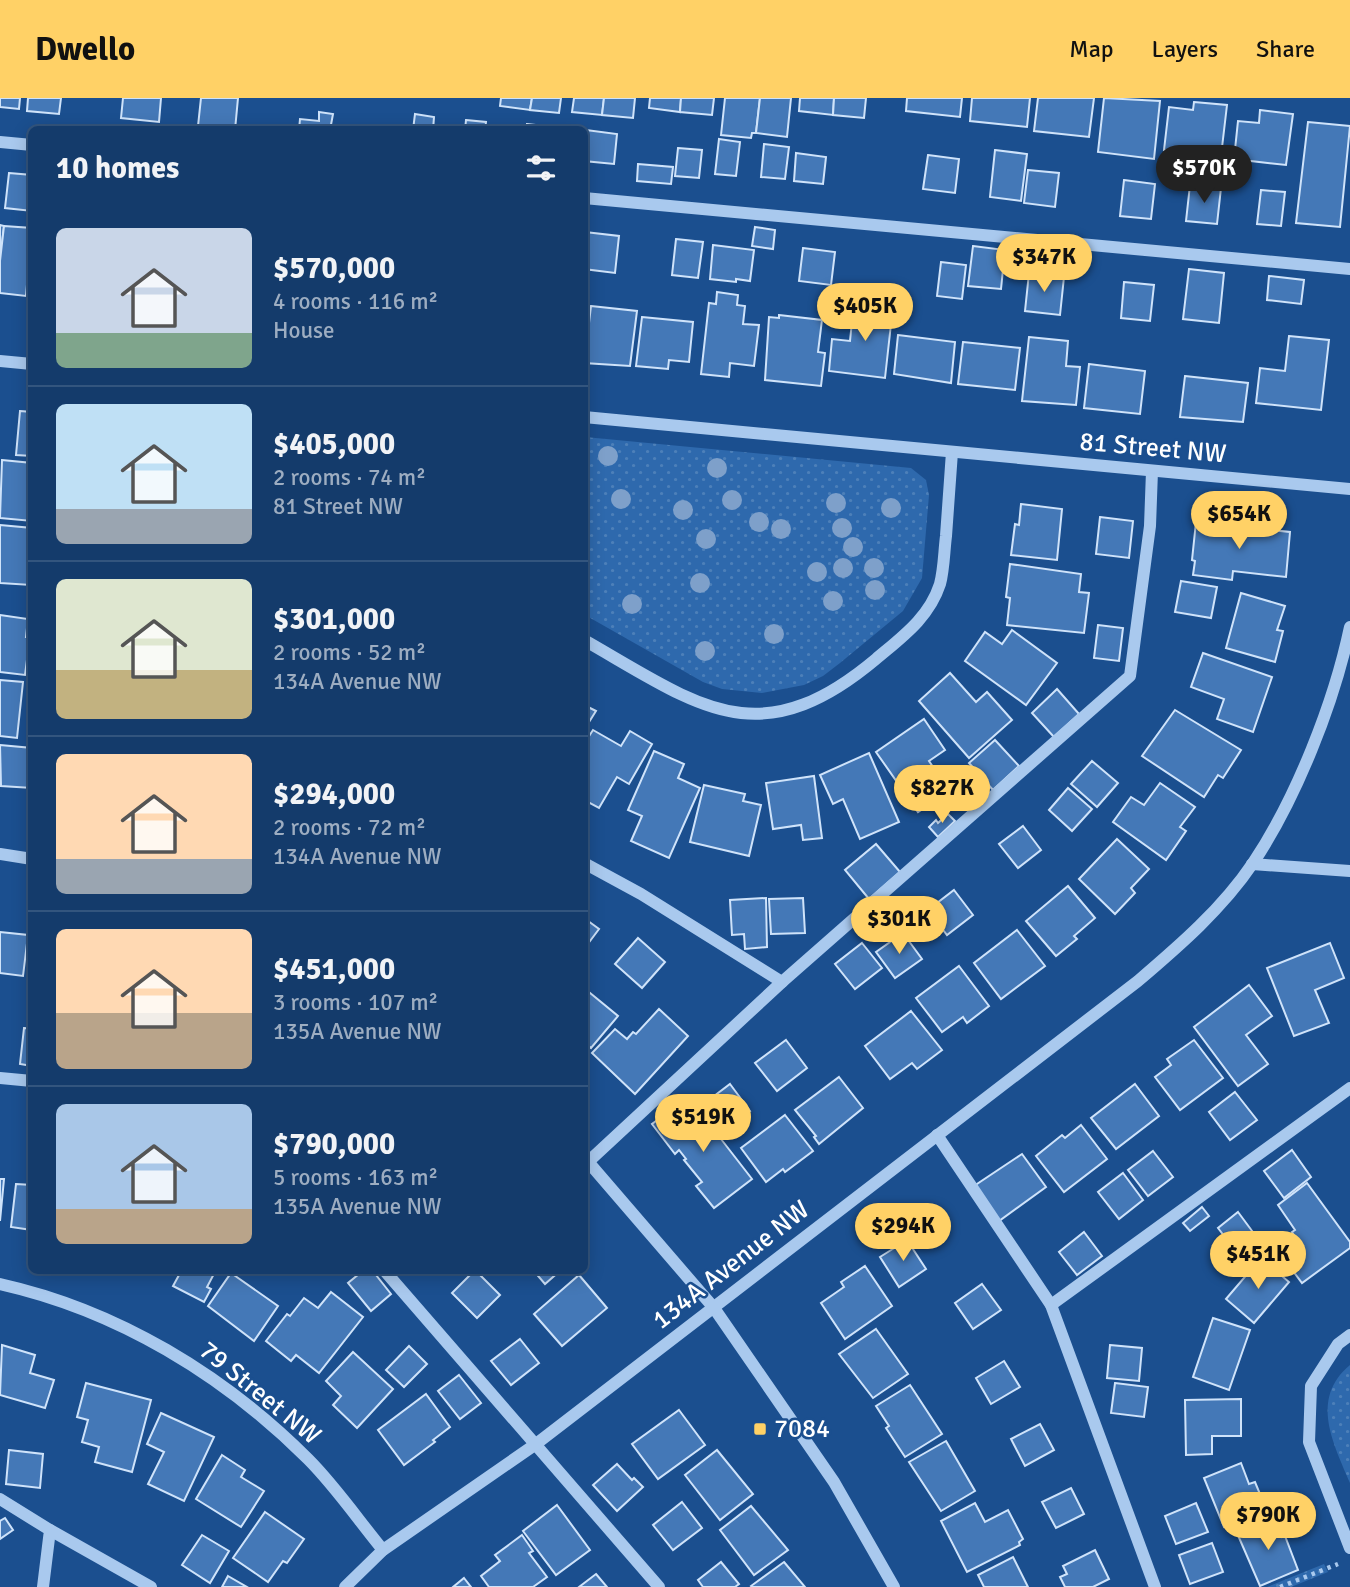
<!DOCTYPE html>
<html lang="en">
<head>
<meta charset="utf-8">
<style>
	body { margin:0; font-family:Signika,sans-serif; background:#214673; color:#f1f3f6; height:100vh; display:flex; flex-direction:column; font-size:26px; white-space:nowrap }
	* { box-sizing:border-box; margin:0 }
	p { font-size:23px; color:#9dadc1 }
	.icon { flex:none; width:38px; height:38px; fill:none; stroke:currentColor; stroke-width:2; stroke-linecap:round; stroke-linejoin:round }
	.map { position:relative; flex:1; overflow:hidden }
	.sheet { position:absolute; left:28px; top:28px; width:560px; height:1148px; display:flex; flex-direction:column; background:#143b6b; border-radius:10px; box-shadow:0 4px 18px #0003,0 0 0 2px #33557e }
	.sheet>* { flex:none }
	.price { position:absolute; translate:-50% -60px; padding:0 16px; border-radius:24px; background:#ffd166; color:#111; font-size:23px; line-height:46px; filter:drop-shadow(0 2px 4px #0008) }
	.price::after { content:''; position:absolute; left:50%; top:42px; width:21px; height:16px; margin-left:-10px; background:inherit; clip-path:polygon(0 0,100% 0,50% 100%) }
	.price.selected { background:#222; color:#fff }
	ul { padding:0; list-style:none }
	li { display:flex; align-items:center; gap:21px; height:175px; padding:0 28px }
	li+li { border-top:2px solid #33557e }
	li span { display:grid; place-items:center; flex:none; width:196px; height:140px; border-radius:10px; color:#555 }
	li>.icon { margin-inline-start:auto }
	span .icon { width:84px; height:84px; fill:#fffc; stroke-width:1 }
	li b { font-size:30px }
	h2 { display:flex; justify-content:space-between; align-items:center; height:84px; padding:0 28px; font-size:30px }
	header { display:flex; align-items:center; gap:42px; box-sizing:border-box; height:98px; padding:0 35px; background:#ffd166; color:#111 }
	header strong { font-size:33px }
	nav { display:flex; gap:38px; margin-inline-start:auto; font-size:24px }
	.map>svg:first-child { display:block }
	.green { fill:url(#green-dots) }
	.building { fill:#4478b7; stroke:#cfe3fa; stroke-width:2 }
	.lines { fill:none; stroke-linecap:round; stroke-linejoin:round }
	.path { stroke:#a9c9ee; stroke-width:4.5; stroke-dasharray:3.5 5; stroke-linecap:butt }
	.minor { stroke:#a9c9ee; stroke-width:12 }
	.tree { fill:#7ea0ca }
	.poi-dot { fill:#ffd166; stroke:#1b4f8f; stroke-width:2.5 }
	.labels { text-anchor:middle; dominant-baseline:central; stroke-width:5; stroke-linejoin:round; paint-order:stroke }
	.street-label { font-size:26px; fill:#fff; stroke:#1b4f8f }
	.poi-label { font-size:26px; fill:#fff; stroke:#1b4f8f; text-anchor:start }
</style>
</head>
<body>
<header>
<strong>Dwello</strong>
<nav><a>Map</a><a>Layers</a><a>Share</a></nav>
</header>
<div class="map">
<svg width="1350" height="1489" viewBox="0 0 1350 1489">
	<defs>
		<pattern id="green-dots" width="8" height="8" patternUnits="userSpaceOnUse" patternTransform="scale(1.75)"><rect width="8" height="8" fill="#2e69ad"/><path d="M2 2h.1M6 6h.1" fill="none" stroke="#4d80b9" stroke-width="1.8" stroke-linecap="round"/></pattern>
	</defs>
	<rect width="100%" height="100%" fill="#1b4f8f"/>
	<g class="green">
		<path d="M585 339 911 370 926 382 929 397 922 480 903 513 840 565 823 578 804 587 762 595 722 591 703 584 585 517Z"/>
		<path d="M1350 1267V1385C1334 1346 1309 1301 1350 1267Z"/>
		<path d="M1324 1466 1328 1474 1291 1489H1267Z"/>
	</g>
	<g class="building">
		<path d="M0 0H20L19 11 0 9Z"/>
		<path d="M28 0H61L59 16 27 13Z"/>
		<path d="M123 0H161L159 24 121 20Z"/>
		<path d="M201 0H238L235 32 198 28Z"/>
		<path d="M501 0H532L530 12 500 8Z"/>
		<path d="M532 0H561L559 15 530 12Z"/>
		<path d="M574 0H604L602 17 572 14Z"/>
		<path d="M604 0H635L633 20 602 17Z"/>
		<path d="M650 0H681L680 14 649 10Z"/>
		<path d="M681 0H714L712 17 680 14Z"/>
		<path d="M725 0H760L756 35H752L751 40 721 37Z"/>
		<path d="M760 0H791L787 39 756 35Z"/>
		<path d="M800 0H834L833 17 799 13Z"/>
		<path d="M834 0H866L864 20 833 17Z"/>
		<path d="M907 0H962L960 19 906 13Z"/>
		<path d="M972 0H1030L1027 29 970 23Z"/>
		<path d="M1038 0H1094L1089 39 1034 33Z"/>
		<path d="M1104 0 1160 3 1154 61 1098 54Z"/>
		<path d="M1194 4 1227 7 1221 58 1164 52 1169 9 1193 12Z"/>
		<path d="M1260 12 1293 16 1286 67 1234 61 1238 23 1259 25Z"/>
		<path d="M319 14 333 16 330 32H299L300 21 319 23Z"/>
		<path d="M415 16 434 19 433 32H413Z"/>
		<path d="M466 22 486 24 485 32H465Z"/>
		<path d="M1308 24 1350 28 1340 129 1296 125Z"/>
		<path d="M527 26 563 30 562 32H527Z"/>
		<path d="M586 32 617 36 614 66 584 63Z"/>
		<path d="M719 41 740 44 736 78 715 76Z"/>
		<path d="M764 46 789 49 785 81 761 79Z"/>
		<path d="M678 50 702 52 699 80 675 78Z"/>
		<path d="M995 52 1027 56 1021 103 990 99Z"/>
		<path d="M796 55 826 59 823 86 794 83Z"/>
		<path d="M928 57 959 61 955 95 923 91Z"/>
		<path d="M638 66 673 69 671 86 637 83Z"/>
		<path d="M1028 72 1059 75 1055 109 1024 105Z"/>
		<path d="M9 75 32 77V113L5 110Z"/>
		<path d="M1124 82 1155 86 1151 121 1120 118Z"/>
		<path d="M1190 87 1221 90 1217 126 1186 123Z"/>
		<path d="M1261 92 1285 94 1281 128 1257 126Z"/>
		<path d="M0 127 4 128 0 163Z"/>
		<path d="M4 128 32 130 26 198 0 195V163Z"/>
		<path d="M755 129 775 132 773 151 752 148Z"/>
		<path d="M585 134 619 138 615 175 584 171Z"/>
		<path d="M676 141 703 144 698 180 672 177Z"/>
		<path d="M713 147 754 152 750 183 736 181V184L710 181Z"/>
		<path d="M973 148 1005 152 1001 191 968 188Z"/>
		<path d="M803 150 835 154 831 187 799 183Z"/>
		<path d="M941 164 966 167 962 201 937 198Z"/>
		<path d="M1189 171 1224 175 1219 225 1183 221Z"/>
		<path d="M1029 175 1064 179 1060 217 1025 213Z"/>
		<path d="M1269 178 1304 182 1301 206 1267 202Z"/>
		<path d="M1124 184 1154 187 1150 223 1121 220Z"/>
		<path d="M717 194 738 197 737 207 745 208 743 226 759 227 754 268 730 265 729 279 701 276 709 205 716 206Z"/>
		<path d="M854 204 893 208 885 280 829 273 832 241 850 243Z"/>
		<path d="M591 208 637 213 630 268 584 265V225H589Z"/>
		<path d="M779 217 822 222 818 254 825 255 821 288 765 282 769 219 779 220Z"/>
		<path d="M642 219 693 224 689 264 669 262 668 271 636 268Z"/>
		<path d="M898 237 955 244 951 285 894 276Z"/>
		<path d="M1289 238 1329 242 1321 312 1256 305 1260 270 1285 273Z"/>
		<path d="M1029 239 1068 243 1066 268 1080 269 1076 307 1022 303Z"/>
		<path d="M963 244 1020 250 1015 292 958 286Z"/>
		<path d="M1089 266 1145 273 1140 316 1084 310Z"/>
		<path d="M1185 278 1248 285 1243 324 1180 319Z"/>
		<path d="M20 313 32 314V358L16 357Z"/>
		<path d="M2 362 32 365V423L0 420Z"/>
		<path d="M1021 406 1062 411 1057 462 1011 457 1015 426 1019 427Z"/>
		<path d="M1100 419 1133 423 1129 460 1096 456Z"/>
		<path d="M1196 424 1290 434 1286 479 1233 473 1232 482 1193 477 1195 463 1192 462Z"/>
		<path d="M0 427 32 430 31 487 0 485Z"/>
		<path d="M1010 466 1081 476 1079 494 1089 495 1084 535 1007 527 1010 500 1006 499Z"/>
		<path d="M1181 483 1217 489 1211 520 1175 514Z"/>
		<path d="M1241 495 1285 508 1277 532 1283 533 1275 564 1226 550Z"/>
		<path d="M0 517 28 521 26 539H30L25 577 0 574Z"/>
		<path d="M1098 527 1123 530 1119 563 1094 560Z"/>
		<path d="M1012 532 1057 565 1026 607 965 563 985 534 1002 546Z"/>
		<path d="M1203 555 1272 579 1253 634 1217 621 1224 601 1191 589Z"/>
		<path d="M950 575 976 604 987 594 1012 622 969 660 919 603Z"/>
		<path d="M0 582 23 584 17 640 0 638Z"/>
		<path d="M1057 591 1079 616 1054 639 1032 615Z"/>
		<path d="M584 607 596 613 584 632Z"/>
		<path d="M1175 612 1241 652 1223 680 1218 677 1204 699 1142 658Z"/>
		<path d="M924 621 945 652 929 663 949 693 918 714 876 654Z"/>
		<path d="M593 632 621 648 630 633 652 646 629 686 617 679 599 710 584 702V646Z"/>
		<path d="M995 642 1019 668 993 692 969 665Z"/>
		<path d="M0 647 32 650V690L1 688Z"/>
		<path d="M654 653 684 666 678 680 700 690 669 760 631 743 642 718 628 712Z"/>
		<path d="M869 655 899 724 860 741 843 701 833 706 820 677Z"/>
		<path d="M1092 663 1118 685 1097 709 1071 686Z"/>
		<path d="M814 678 822 740 803 742 801 727 773 731 766 685Z"/>
		<path d="M1160 685 1195 709 1180 729 1186 733 1166 762 1113 724 1131 699 1144 707Z"/>
		<path d="M704 687 745 696 743 703 761 707 749 758 690 744Z"/>
		<path d="M1068 690 1092 711 1072 733 1049 712Z"/>
		<path d="M948 716 955 723 938 739 929 729 936 722 938 725Z"/>
		<path d="M1023 728 1041 752 1018 770 999 746Z"/>
		<path d="M1117 741 1149 771 1131 790 1135 795 1115 816 1079 781Z"/>
		<path d="M876 746 900 774 869 801 845 772Z"/>
		<path d="M1068 788 1095 820 1074 838 1077 841 1056 858 1026 823Z"/>
		<path d="M954 792 973 817 947 837 928 812Z"/>
		<path d="M766 800 767 849 745 851 744 836 732 837 730 802Z"/>
		<path d="M803 800 805 835 771 836 769 801Z"/>
		<path d="M584 820 599 831 584 851Z"/>
		<path d="M1017 832 1045 868 1001 901 974 865Z"/>
		<path d="M0 834 28 837 23 878 0 875Z"/>
		<path d="M903 835 922 861 895 880 876 854Z"/>
		<path d="M638 840 665 864 642 890 615 866Z"/>
		<path d="M862 845 882 870 855 891 835 866Z"/>
		<path d="M1330 845 1344 880 1315 892 1329 925 1294 938 1267 870Z"/>
		<path d="M959 868 989 908 967 925 963 919 942 934 916 900Z"/>
		<path d="M1249 887 1272 918 1246 937 1268 966 1238 988 1194 929Z"/>
		<path d="M584 890 618 918 591 950 584 944Z"/>
		<path d="M659 911 688 938 635 996 592 955 615 931 627 941 633 934 636 936Z"/>
		<path d="M911 913 942 952 917 971 912 965 890 981 865 948Z"/>
		<path d="M24 930 32 931V968L20 966Z"/>
		<path d="M786 942 807 970 777 993 755 965Z"/>
		<path d="M1194 942 1223 980 1180 1012 1155 979 1171 967 1167 961Z"/>
		<path d="M839 979 863 1010 819 1046 814 1039 816 1038 795 1012Z"/>
		<path d="M730 986 750 1013 725 1032 705 1005Z"/>
		<path d="M1135 986 1159 1018 1116 1051 1091 1020Z"/>
		<path d="M1235 994 1257 1022 1230 1042 1209 1014Z"/>
		<path d="M682 1004 700 1028 707 1023 752 1081 714 1110 696 1088 702 1084 684 1062 686 1061 679 1052 675 1056 652 1026Z"/>
		<path d="M785 1017 813 1053 785 1074 783 1071 766 1084 741 1050Z"/>
		<path d="M1081 1027 1107 1061 1064 1094 1036 1058 1062 1037 1065 1040Z"/>
		<path d="M1292 1052 1311 1079 1284 1100 1264 1073Z"/>
		<path d="M1153 1053 1173 1079 1148 1098 1128 1072Z"/>
		<path d="M1022 1056 1046 1089 999 1123 974 1088Z"/>
		<path d="M1123 1075 1143 1102 1119 1121 1098 1094Z"/>
		<path d="M0 1081H4L0 1123Z"/>
		<path d="M1307 1085 1350 1144V1150L1302 1185 1281 1157 1298 1144 1292 1134 1295 1132 1278 1107Z"/>
		<path d="M16 1086 32 1087V1132L11 1129Z"/>
		<path d="M1202 1109 1209 1118 1190 1133 1183 1125Z"/>
		<path d="M1238 1114 1258 1141 1238 1156 1218 1130Z"/>
		<path d="M1084 1134 1102 1158 1077 1177 1059 1154Z"/>
		<path d="M907 1142 926 1171 899 1189 880 1159Z"/>
		<path d="M1261 1160 1289 1184 1254 1225 1226 1201Z"/>
		<path d="M865 1168 892 1208 845 1241 821 1205 844 1189 841 1184Z"/>
		<path d="M171 1172H216L207 1189 211 1191 204 1204 173 1188 179 1177Z"/>
		<path d="M364 1172H372L391 1196 371 1213 348 1185Z"/>
		<path d="M475 1172 500 1197 477 1220 452 1195Z"/>
		<path d="M533 1172H561L545 1186Z"/>
		<path d="M231 1175 278 1208 254 1243 208 1208Z"/>
		<path d="M579 1177 607 1210 562 1248 534 1216Z"/>
		<path d="M982 1186 1001 1212 973 1231 955 1205Z"/>
		<path d="M331 1194 363 1219 319 1275 296 1257 291 1263 266 1243 287 1216 290 1218 304 1200 318 1210Z"/>
		<path d="M1213 1220 1250 1232 1229 1292 1193 1279Z"/>
		<path d="M876 1231 908 1276 873 1300 839 1256Z"/>
		<path d="M520 1241 539 1265 511 1287 491 1263Z"/>
		<path d="M2 1247 35 1257 30 1275 54 1282 45 1310 0 1297Z"/>
		<path d="M1110 1247 1142 1250 1139 1283 1107 1280Z"/>
		<path d="M409 1248 427 1266 404 1289 386 1272Z"/>
		<path d="M353 1254 393 1291 357 1330 333 1307 341 1298 326 1283Z"/>
		<path d="M1004 1263 1020 1289 991 1306 976 1280Z"/>
		<path d="M459 1277 481 1305 460 1321 438 1293Z"/>
		<path d="M86 1285 151 1302 132 1374 95 1364 99 1349 82 1344 88 1322 77 1319Z"/>
		<path d="M1115 1285 1148 1289 1144 1319 1111 1315Z"/>
		<path d="M910 1287 942 1336 905 1359 886 1330 889 1328 876 1308Z"/>
		<path d="M426 1296 450 1329 433 1342 435 1344 404 1367 378 1332Z"/>
		<path d="M1241 1301V1338H1212V1356L1186 1357 1185 1302Z"/>
		<path d="M679 1312 705 1347 658 1381 632 1346Z"/>
		<path d="M161 1315 214 1339 184 1403 148 1386 164 1354 147 1346Z"/>
		<path d="M1040 1326 1054 1352 1025 1368 1011 1341Z"/>
		<path d="M946 1343 975 1393 941 1413 909 1364Z"/>
		<path d="M9 1352 43 1356 40 1390 6 1386Z"/>
		<path d="M717 1352 753 1396 720 1422 685 1377Z"/>
		<path d="M222 1357 245 1372 241 1379 264 1393 241 1429 196 1401Z"/>
		<path d="M1241 1365 1249 1386 1255 1384 1267 1413 1224 1429 1204 1380Z"/>
		<path d="M617 1366 632 1382 634 1380 643 1389 617 1413 593 1387Z"/>
		<path d="M1071 1390 1084 1416 1056 1430 1042 1404Z"/>
		<path d="M682 1404 702 1430 673 1452 653 1427Z"/>
		<path d="M975 1405 985 1424 1008 1412 1023 1441 1019 1444 1020 1447 967 1474 941 1423Z"/>
		<path d="M1196 1405 1208 1434 1176 1446 1165 1418Z"/>
		<path d="M557 1407 590 1452 556 1477 523 1433Z"/>
		<path d="M751 1408 788 1452 754 1477 720 1432Z"/>
		<path d="M265 1414 304 1441 287 1465 283 1463 268 1484 233 1460Z"/>
		<path d="M5 1420 13 1432 0 1441V1423Z"/>
		<path d="M1274 1420 1282 1439 1285 1438 1298 1472 1260 1488 1237 1435Z"/>
		<path d="M202 1437 229 1453 210 1485 182 1467Z"/>
		<path d="M522 1437 533 1453 529 1455 547 1479 533 1489H489L481 1478 500 1463 495 1457Z"/>
		<path d="M1212 1445 1223 1474 1190 1486 1179 1457Z"/>
		<path d="M1095 1452 1109 1481 1093 1489H1065L1060 1479 1067 1476 1063 1468Z"/>
		<path d="M1013 1459 1028 1489H984L978 1477Z"/>
		<path d="M721 1464 739 1486 735 1489H703L698 1482Z"/>
		<path d="M784 1464 805 1489H752L751 1488Z"/>
		<path d="M596 1476 607 1489H579Z"/>
		<path d="M228 1478 247 1489H222Z"/>
		<path d="M464 1480 471 1489H453Z"/>
	</g>
	<g class="lines">
		<path class="path" d="M1280 1489 1338 1466"/>
		<g class="minor">
			<path d="M0 44 32 47"/>
			<path d="M584 100 1350 171"/>
			<path d="M0 263 32 266"/>
			<path d="M584 319 1350 391"/>
			<path d="M584 542C698 607 758 660 876 561 902 539 929 520 940 486 944 471 944 454 946 438 948 410 950 382 952 354"/>
			<path d="M0 756 32 761"/>
			<path d="M584 765 641 796 782 884 1130 578 1150 428 1152 373"/>
			<path d="M1252 766 1350 773"/>
			<path d="M0 980 32 983"/>
			<path d="M937 1037 1051 1207 1155 1489"/>
			<path d="M584 1059 714 1210 834 1384 894 1489"/>
			<path d="M589 1063 782 884"/>
			<path d="M384 1172 659 1489"/>
			<path d="M0 1186C117 1212 224 1277 308 1361 336 1389 359 1423 383 1452"/>
			<path d="M1051 1207 1350 990"/>
			<path d="M1350 1237 1338 1246 1311 1288 1309 1344 1350 1450"/>
			<path d="M0 1401 50 1432 43 1489"/>
			<path d="M50 1432 151 1489"/>
			<path d="M345 1489 383 1452 536 1346 1138 883C1179 848 1222 811 1253 765 1296 701 1334 605 1350 529"/>
		</g>
	</g>
	<g class="tree">
		<circle cx="608" cy="358" r="10"/>
		<circle cx="717" cy="370" r="10"/>
		<circle cx="621" cy="401" r="10"/>
		<circle cx="732" cy="402" r="10"/>
		<circle cx="836" cy="405" r="10"/>
		<circle cx="891" cy="410" r="10"/>
		<circle cx="683" cy="412" r="10"/>
		<circle cx="759" cy="424" r="10"/>
		<circle cx="842" cy="430" r="10"/>
		<circle cx="781" cy="431" r="10"/>
		<circle cx="706" cy="441" r="10"/>
		<circle cx="853" cy="449" r="10"/>
		<circle cx="843" cy="470" r="10"/>
		<circle cx="874" cy="470" r="10"/>
		<circle cx="817" cy="474" r="10"/>
		<circle cx="700" cy="485" r="10"/>
		<circle cx="875" cy="492" r="10"/>
		<circle cx="833" cy="503" r="10"/>
		<circle cx="632" cy="506" r="10"/>
		<circle cx="774" cy="536" r="10"/>
		<circle cx="705" cy="553" r="10"/>
	</g>
	<rect class="poi-dot" x="753" y="1324" width="14" height="14" rx="3.5"/>
	<g class="labels">
		<g class="street-label">
			<text transform="translate(1153 350) rotate(5)">81 Street NW</text>
			<text transform="translate(731 1167) rotate(-38)">134A Avenue NW</text>
			<text transform="translate(260 1295) rotate(39)">79 Street NW</text>
		</g>
		<g class="poi-label">
			<text x="774" y="1331">7084</text>
		</g>
	</g>
</svg>
<b class="price selected" style="left:1204px;top:107px">$570K</b>
<b class="price" style="left:1044px;top:196px">$347K</b>
<b class="price" style="left:865px;top:245px">$405K</b>
<b class="price" style="left:1239px;top:453px">$654K</b>
<b class="price" style="left:942px;top:727px">$827K</b>
<b class="price" style="left:899px;top:858px">$301K</b>
<b class="price" style="left:703px;top:1056px">$519K</b>
<b class="price" style="left:903px;top:1165px">$294K</b>
<b class="price" style="left:1258px;top:1193px">$451K</b>
<b class="price" style="left:1268px;top:1454px">$790K</b>
<section class="sheet">
<h2>10 homes<svg class="icon" aria-label="filters" viewBox="0 0 24 24"><path d="M4 7h16M4 17h16"/><circle cx="9" cy="7" r="2"/><circle cx="15" cy="17" r="2"/></svg></h2>
<ul>
<li><span style="background:linear-gradient(#c9d6e8 75%,#7fa58c 0)"><svg class="icon" aria-label="home" viewBox="0 0 24 24"><path d="M3 11l9-7 9 7M6 9v11h12V9"/></svg></span><div><b>$570,000</b><p>4 rooms · 116 m²</p><p>House</p></div></li>
<li><span style="background:linear-gradient(#bfe0f5 75%,#9aa5b1 0)"><svg class="icon" aria-label="home" viewBox="0 0 24 24"><path d="M3 11l9-7 9 7M6 9v11h12V9"/></svg></span><div><b>$405,000</b><p>2 rooms · 74 m²</p><p>81 Street NW</p></div></li>
<li><span style="background:linear-gradient(#dfe7d0 65%,#c2b280 0)"><svg class="icon" aria-label="home" viewBox="0 0 24 24"><path d="M3 11l9-7 9 7M6 9v11h12V9"/></svg></span><div><b>$301,000</b><p>2 rooms · 52 m²</p><p>134A Avenue NW</p></div></li>
<li><span style="background:linear-gradient(#ffd9b3 75%,#9aa5b1 0)"><svg class="icon" aria-label="home" viewBox="0 0 24 24"><path d="M3 11l9-7 9 7M6 9v11h12V9"/></svg></span><div><b>$294,000</b><p>2 rooms · 72 m²</p><p>134A Avenue NW</p></div></li>
<li><span style="background:linear-gradient(#ffd9b3 60%,#b9a48a 0)"><svg class="icon" aria-label="home" viewBox="0 0 24 24"><path d="M3 11l9-7 9 7M6 9v11h12V9"/></svg></span><div><b>$451,000</b><p>3 rooms · 107 m²</p><p>135A Avenue NW</p></div></li>
<li><span style="background:linear-gradient(#a9c7e8 75%,#b9a48a 0)"><svg class="icon" aria-label="home" viewBox="0 0 24 24"><path d="M3 11l9-7 9 7M6 9v11h12V9"/></svg></span><div><b>$790,000</b><p>5 rooms · 163 m²</p><p>135A Avenue NW</p></div></li>
</ul>
</section>
</div>
</body>
</html>
